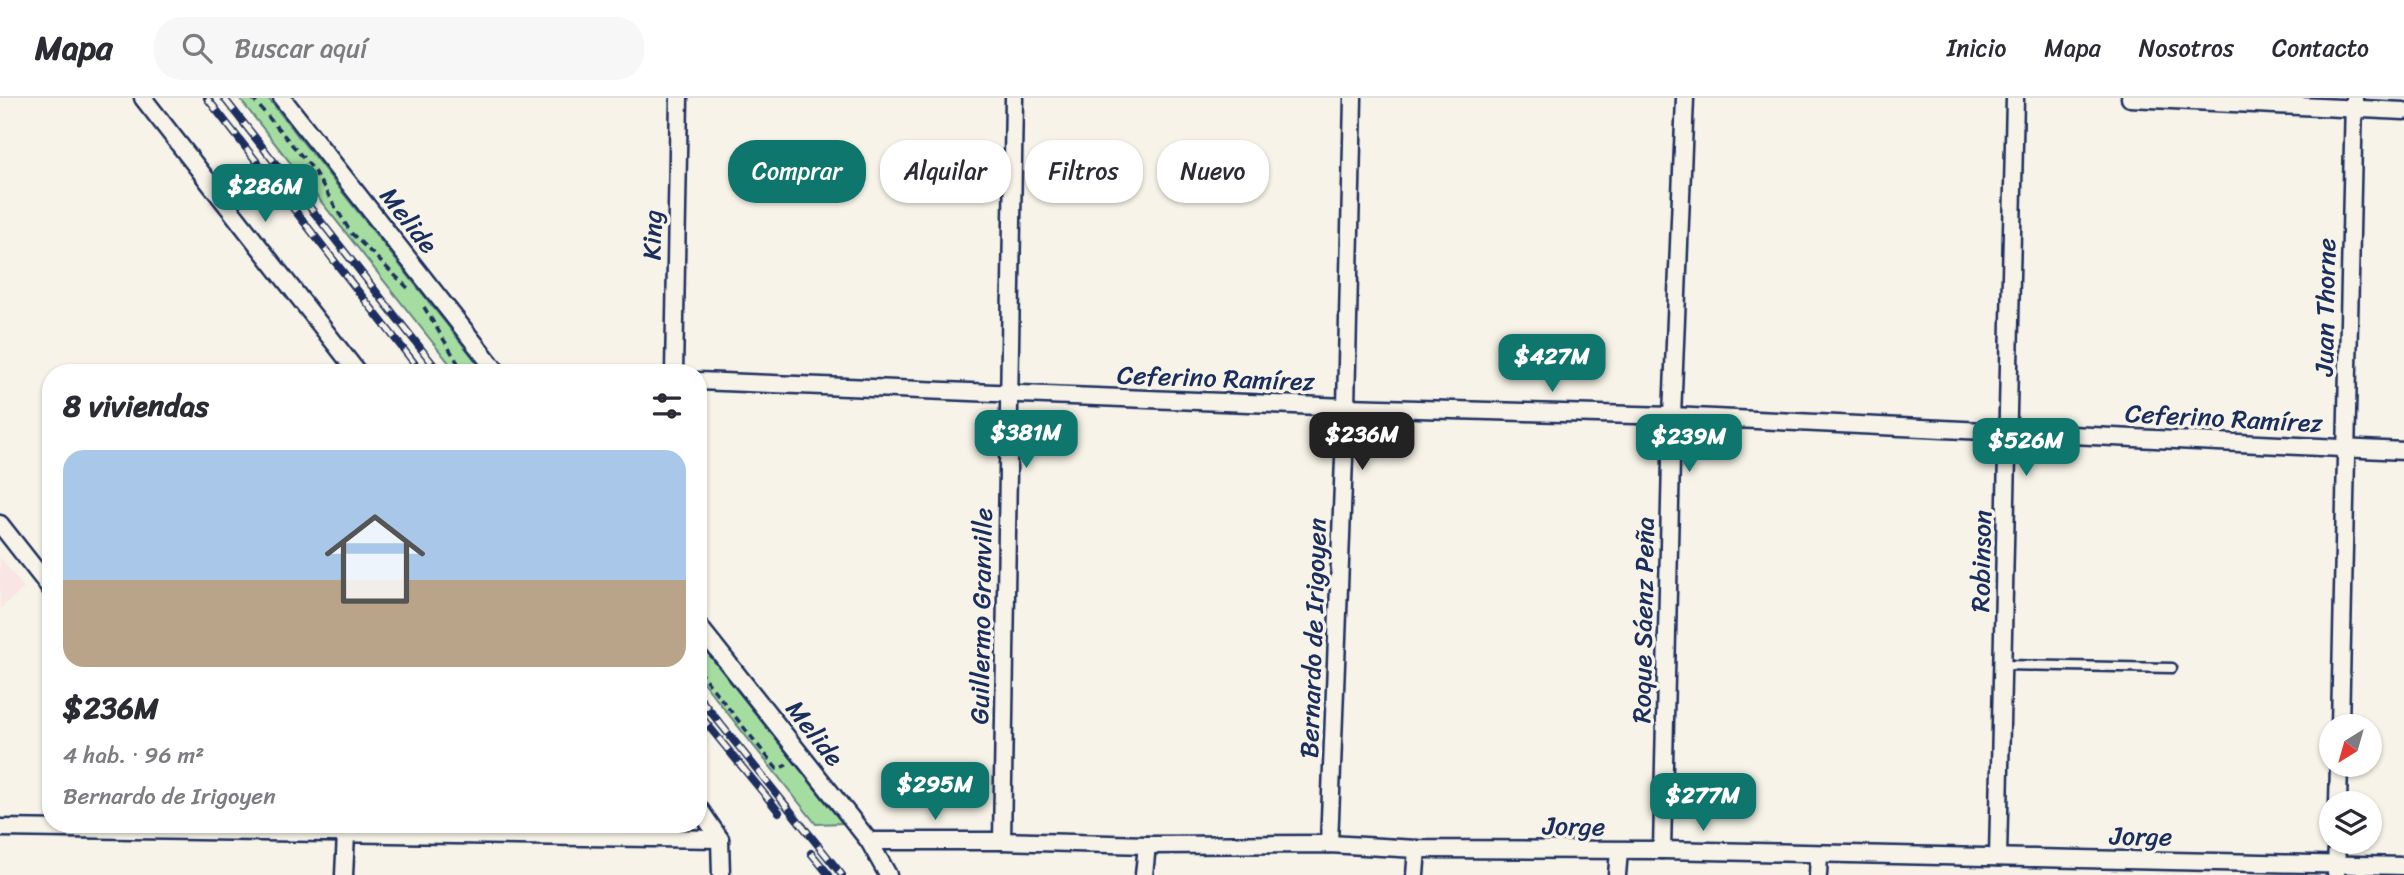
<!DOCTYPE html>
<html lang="es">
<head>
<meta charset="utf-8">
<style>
	body { margin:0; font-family:Sriracha,sans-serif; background:#f7f7f7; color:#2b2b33; height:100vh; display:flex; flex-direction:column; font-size:26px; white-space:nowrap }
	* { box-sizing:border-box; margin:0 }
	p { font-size:23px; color:#7c7c81 }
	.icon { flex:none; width:38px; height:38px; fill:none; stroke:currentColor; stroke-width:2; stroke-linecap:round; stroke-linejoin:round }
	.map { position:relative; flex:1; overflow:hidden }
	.sheet { position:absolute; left:42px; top:266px; width:665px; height:469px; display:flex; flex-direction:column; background:#fff; border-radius:28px; box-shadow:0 2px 5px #0004 }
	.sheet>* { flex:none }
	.hud { position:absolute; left:728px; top:42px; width:665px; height:63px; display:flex; gap:14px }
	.needle { width:46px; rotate:217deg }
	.tools { position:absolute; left:2319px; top:616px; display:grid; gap:14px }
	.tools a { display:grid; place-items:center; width:63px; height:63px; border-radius:50%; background:#fff; box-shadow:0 2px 5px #0004; font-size:35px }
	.price { position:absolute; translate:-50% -60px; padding:0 16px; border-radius:14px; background:#0f766e; color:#fff; font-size:23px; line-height:46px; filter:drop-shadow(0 2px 4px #0008) }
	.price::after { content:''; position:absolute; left:50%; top:42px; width:21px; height:16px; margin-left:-10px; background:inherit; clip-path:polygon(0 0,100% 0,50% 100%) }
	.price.current { background:#222; color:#fff }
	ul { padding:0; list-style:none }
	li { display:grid; align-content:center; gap:14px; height:371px; padding:0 21px }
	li+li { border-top:2px solid #e1e1e2 }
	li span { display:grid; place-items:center; height:217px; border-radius:21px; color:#555 }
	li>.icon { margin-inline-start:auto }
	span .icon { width:126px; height:126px; fill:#fffc; stroke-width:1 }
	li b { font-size:30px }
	h2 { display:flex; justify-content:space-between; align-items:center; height:84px; padding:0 21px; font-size:30px }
	.tag { padding:0 24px; border-radius:28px; background:#fff; box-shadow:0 2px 5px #0004; font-size:24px; line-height:63px }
	.tag.current { background:#0f766e; color:#fff }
	header { display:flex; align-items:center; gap:42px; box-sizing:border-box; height:98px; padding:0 35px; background:#fff; border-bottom:2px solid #e1e1e2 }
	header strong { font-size:33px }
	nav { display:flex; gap:38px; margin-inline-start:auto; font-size:24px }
	.search { width:490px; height:63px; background:#f7f7f7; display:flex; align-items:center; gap:18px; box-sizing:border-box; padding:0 24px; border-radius:28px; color:#7c7c81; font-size:26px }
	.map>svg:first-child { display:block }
	.built { fill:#f8e5e4 }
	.green { fill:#a5dda1; stroke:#608680; stroke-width:2 }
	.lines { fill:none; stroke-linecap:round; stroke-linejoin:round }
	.service-casing { stroke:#1b2f5e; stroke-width:13 }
	.minor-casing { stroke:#1b2f5e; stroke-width:21 }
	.path { stroke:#1b2f5e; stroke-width:3.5; stroke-dasharray:7 5; stroke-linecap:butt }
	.service { stroke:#f7f3e8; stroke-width:8 }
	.minor { stroke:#f7f3e8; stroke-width:16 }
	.rail-casing { stroke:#1b2f5e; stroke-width:8 }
	.rail { stroke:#f7f3e8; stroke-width:5; stroke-dasharray:16; stroke-linecap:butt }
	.labels { text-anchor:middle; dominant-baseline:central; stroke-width:7; stroke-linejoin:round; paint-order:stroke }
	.street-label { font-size:26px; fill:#1b2f5e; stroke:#f7f3e8 }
</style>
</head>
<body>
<header>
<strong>Mapa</strong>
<div class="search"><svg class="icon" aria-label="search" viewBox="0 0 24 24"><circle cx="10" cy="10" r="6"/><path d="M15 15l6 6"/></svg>Buscar aquí</div>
<nav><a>Inicio</a><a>Mapa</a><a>Nosotros</a><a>Contacto</a></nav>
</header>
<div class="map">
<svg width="2404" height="777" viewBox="0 0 2404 777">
	<rect width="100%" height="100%" fill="#f7f3e8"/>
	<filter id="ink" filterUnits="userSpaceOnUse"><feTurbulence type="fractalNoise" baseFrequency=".0143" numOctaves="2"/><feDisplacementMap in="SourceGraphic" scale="14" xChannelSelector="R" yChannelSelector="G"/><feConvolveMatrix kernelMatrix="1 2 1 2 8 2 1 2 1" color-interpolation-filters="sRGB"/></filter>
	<g filter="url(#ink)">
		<path class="built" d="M0 459 24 490 0 511Z"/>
		<g class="green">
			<path d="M239 0H268L485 275H457Z"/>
			<path d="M698 543 842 725 816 726 698 578Z"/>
		</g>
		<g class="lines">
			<g class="service-casing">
				<path id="service" d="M2003 567 2172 570"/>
			</g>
			<g class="minor-casing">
				<g id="minor">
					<path d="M143 0 358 275"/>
					<path d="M282 0 498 275"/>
					<path d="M2130 0 2404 13"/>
					<path d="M674 275 679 0"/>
					<path d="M698 283 1346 309 1672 318 2404 353"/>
					<path d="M0 426 51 491"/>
					<path d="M698 527 869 743 888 777"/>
					<path d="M2340 628 2354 0"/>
					<path d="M2338 705 2339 667"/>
					<path d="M698 709 720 741 721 777"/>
					<path d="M0 730 720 741"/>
					<path d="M869 743H1002L1147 747 1329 746 1417 751 1662 752 2404 768"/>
					<path d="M1002 743 1014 0"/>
					<path d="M1329 746 1346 309 1353 0"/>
					<path d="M1662 752 1672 318 1685 0"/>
					<path d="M1998 759 2015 0"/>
					<path d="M2336 775 2337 744"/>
					<path d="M344 777 346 736"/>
					<path d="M1144 777 1147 747"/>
					<path d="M1415 777 1417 751"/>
					<path d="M1617 777 1619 753"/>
					<path d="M1818 777 1819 756"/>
				</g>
			</g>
			<g class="path">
				<path d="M252 0 312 70 351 135 410 192"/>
				<path d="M424 209 464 275"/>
				<path d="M698 572 777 671 787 667"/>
			</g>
			<use href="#service" class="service"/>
			<use href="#minor" class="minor"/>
			<g class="rail-casing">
				<g id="rail">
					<path d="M207 0 422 275"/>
					<path d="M224 0 440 275"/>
					<path d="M698 598 842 777"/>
					<path d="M698 615 779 714"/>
					<path d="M811 755 829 777"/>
				</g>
			</g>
			<use href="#rail" class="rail"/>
		</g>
	</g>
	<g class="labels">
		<g class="street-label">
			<text transform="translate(409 122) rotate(52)">Melide</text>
			<text transform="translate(652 137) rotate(-89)">King</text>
			<text transform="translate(2325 209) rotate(-89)">Juan Thorne</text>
			<text transform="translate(1216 280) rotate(2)">Ceferino Ramírez</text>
			<text transform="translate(2224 320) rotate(3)">Ceferino Ramírez</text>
			<text transform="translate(1981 463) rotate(-89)">Robinson</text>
			<text transform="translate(981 518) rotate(-89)">Guillermo Granville</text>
			<text transform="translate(1643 522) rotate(-89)">Roque Sáenz Peña</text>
			<text transform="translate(1313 540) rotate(-88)">Bernardo de Irigoyen</text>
			<text transform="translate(815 635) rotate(52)">Melide</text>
			<text transform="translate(1574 728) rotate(1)">Jorge</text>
			<text transform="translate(2141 738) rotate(1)">Jorge</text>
		</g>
	</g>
</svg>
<div class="tools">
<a><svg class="needle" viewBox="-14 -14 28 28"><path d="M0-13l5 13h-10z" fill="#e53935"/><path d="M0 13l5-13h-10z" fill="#7c7c81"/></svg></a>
<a><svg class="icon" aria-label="layers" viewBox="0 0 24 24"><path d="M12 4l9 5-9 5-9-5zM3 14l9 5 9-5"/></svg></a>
</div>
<b class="price" style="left:265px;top:126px">$286M</b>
<b class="price" style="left:1552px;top:296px">$427M</b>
<b class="price" style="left:1026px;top:372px">$381M</b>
<b class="price current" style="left:1362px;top:374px">$236M</b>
<b class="price" style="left:1689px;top:376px">$239M</b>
<b class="price" style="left:2026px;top:380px">$526M</b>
<b class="price" style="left:935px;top:724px">$295M</b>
<b class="price" style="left:1703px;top:735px">$277M</b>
<div class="hud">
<a class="tag current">Comprar</a>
<a class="tag">Alquilar</a>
<a class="tag">Filtros</a>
<a class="tag">Nuevo</a>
</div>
<section class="sheet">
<h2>8 viviendas<svg class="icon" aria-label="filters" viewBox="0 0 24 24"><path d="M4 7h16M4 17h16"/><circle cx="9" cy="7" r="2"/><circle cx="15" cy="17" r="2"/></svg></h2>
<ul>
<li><span style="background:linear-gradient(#a9c7e8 60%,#b9a48a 0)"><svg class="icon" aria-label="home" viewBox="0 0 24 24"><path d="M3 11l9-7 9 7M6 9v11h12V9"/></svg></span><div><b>$236M</b><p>4 hab. · 96 m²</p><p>Bernardo de Irigoyen</p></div></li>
</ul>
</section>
</div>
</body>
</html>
